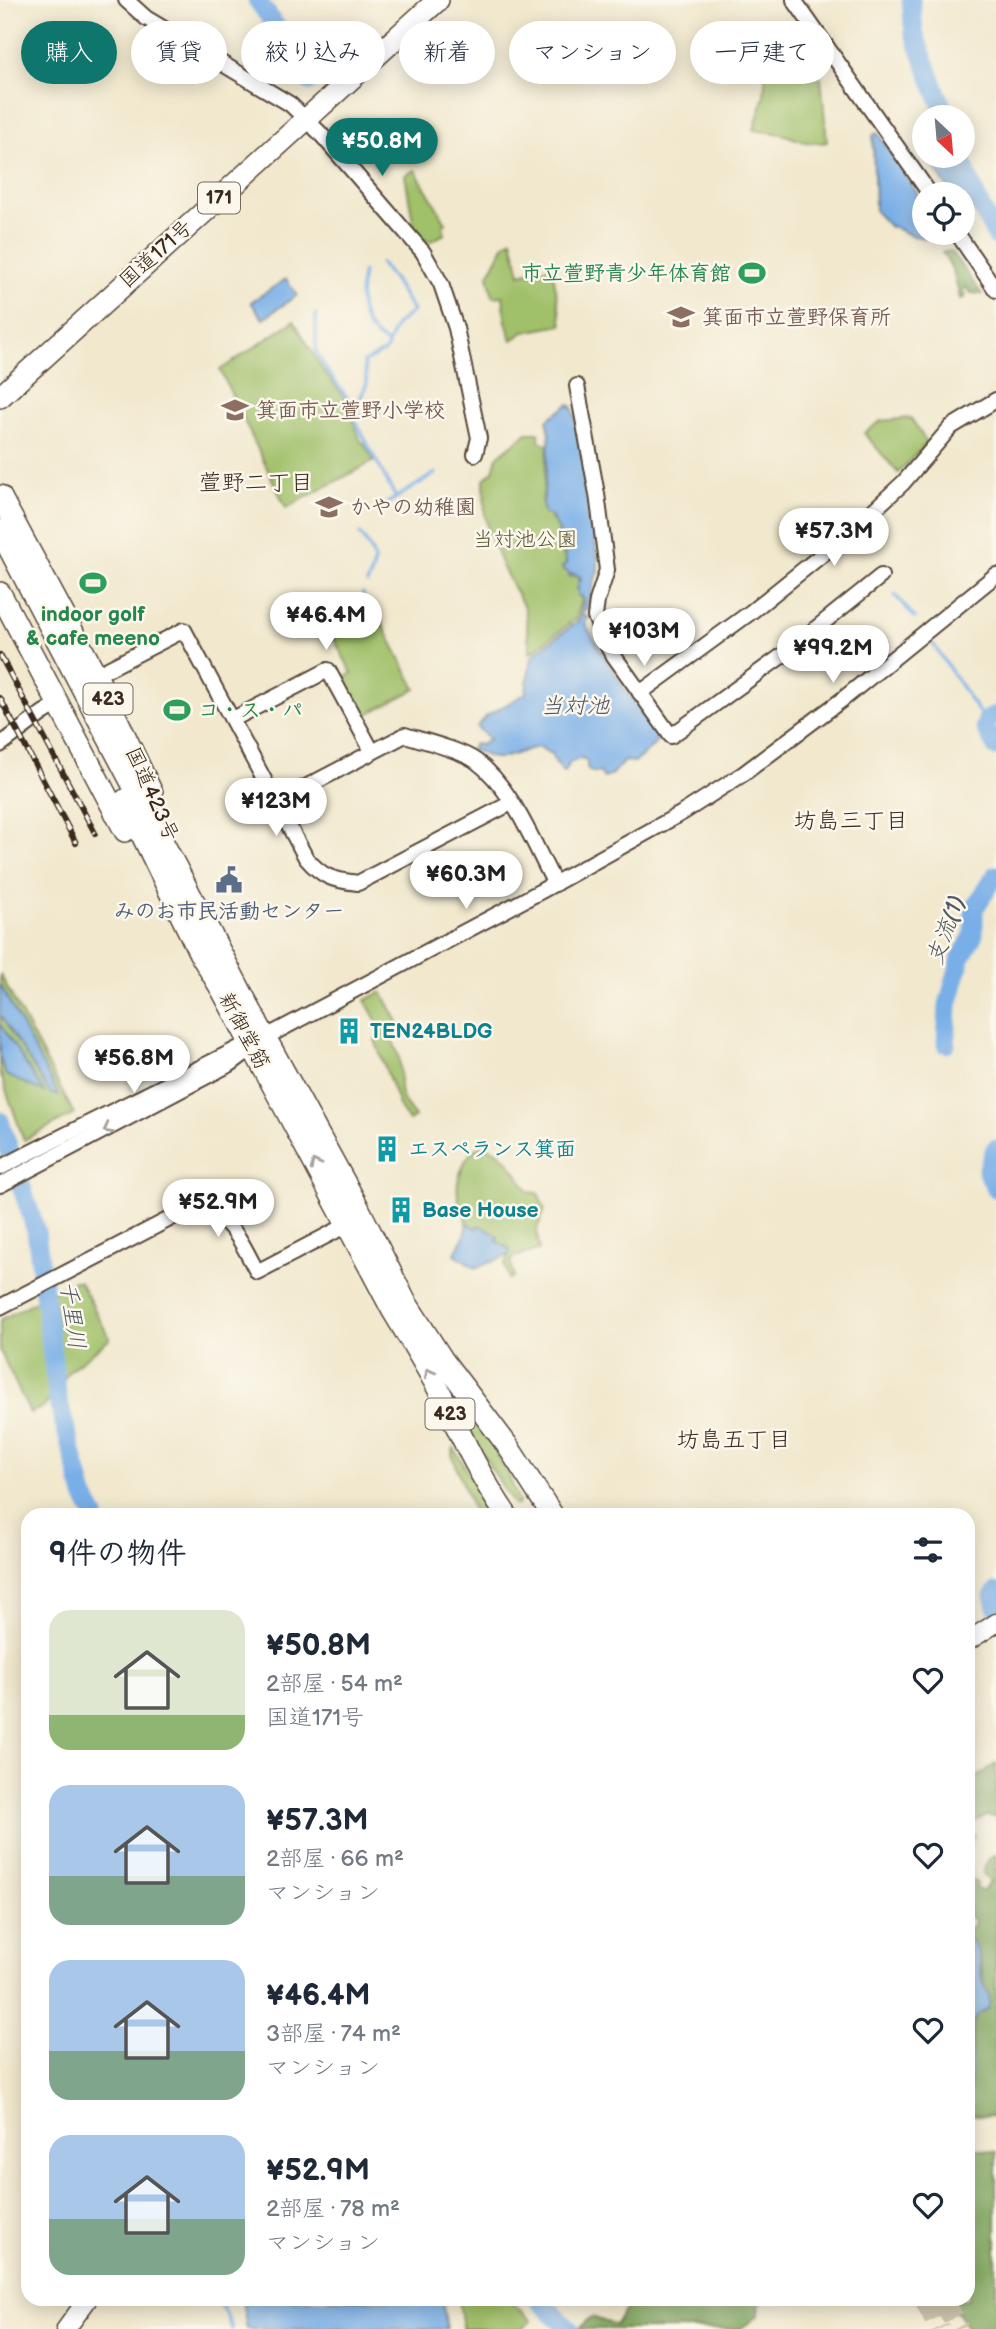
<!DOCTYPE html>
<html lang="ja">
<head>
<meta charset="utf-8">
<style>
	body { margin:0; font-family:"Balsamiq Sans","Klee One",sans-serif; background:#f2f2f3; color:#1f2937; height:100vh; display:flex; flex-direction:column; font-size:26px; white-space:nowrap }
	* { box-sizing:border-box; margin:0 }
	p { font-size:23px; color:#747a83 }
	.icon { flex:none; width:38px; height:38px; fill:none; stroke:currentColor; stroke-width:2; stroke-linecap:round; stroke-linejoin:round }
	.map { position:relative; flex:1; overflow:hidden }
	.sheet { position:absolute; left:21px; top:1508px; width:954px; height:798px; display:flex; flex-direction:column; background:#fff; border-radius:21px; box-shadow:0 4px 18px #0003 }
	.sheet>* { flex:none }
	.guide { position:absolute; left:21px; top:21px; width:956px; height:63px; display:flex; gap:14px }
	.needle { width:46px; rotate:154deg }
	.controls { position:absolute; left:912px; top:105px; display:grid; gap:14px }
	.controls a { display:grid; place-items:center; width:63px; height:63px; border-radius:50%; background:#fff; box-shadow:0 4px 18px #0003; font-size:35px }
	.price { position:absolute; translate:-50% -60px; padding:0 16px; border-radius:24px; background:#fff; color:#222; font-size:23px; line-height:46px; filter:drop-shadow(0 2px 4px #0008) }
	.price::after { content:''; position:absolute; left:50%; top:42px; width:21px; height:16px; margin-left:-10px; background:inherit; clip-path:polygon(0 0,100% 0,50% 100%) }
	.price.on { background:#0f766e; color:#fff }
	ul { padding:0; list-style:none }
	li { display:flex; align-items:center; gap:21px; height:175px; padding:0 28px }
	li span { display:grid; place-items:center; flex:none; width:196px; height:140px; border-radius:21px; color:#555 }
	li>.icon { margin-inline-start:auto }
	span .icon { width:84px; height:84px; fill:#fffc; stroke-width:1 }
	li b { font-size:30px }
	h2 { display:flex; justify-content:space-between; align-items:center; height:84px; padding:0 28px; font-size:30px }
	.pill { padding:0 24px; border-radius:32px; background:#fff; box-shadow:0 4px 18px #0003; font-size:24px; line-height:63px }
	.pill.on { background:#0f766e; color:#fff }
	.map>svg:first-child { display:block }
	.green { fill:#a0c069; stroke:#6e7544; stroke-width:2 }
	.forest { fill:#80a65d; stroke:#5e683e; stroke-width:2 }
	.water { fill:#79afe7; stroke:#5a6c82; stroke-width:2 }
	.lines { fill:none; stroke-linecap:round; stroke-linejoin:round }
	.stream { stroke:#79afe7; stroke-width:3.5 }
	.river { stroke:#79afe7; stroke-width:19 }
	.highway-tunnel { stroke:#cdc2aa; stroke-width:21; stroke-dasharray:21 10; stroke-linecap:butt }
	.minor-casing { stroke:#564638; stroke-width:18 }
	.major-casing { stroke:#564638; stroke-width:21 }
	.highway-casing { stroke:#564638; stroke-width:24 }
	.minor { stroke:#fff; stroke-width:14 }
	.major { stroke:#fff; stroke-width:18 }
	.highway { stroke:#fff; stroke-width:21 }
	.rail-casing { stroke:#3b2a1e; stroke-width:6 }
	.rail { stroke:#fbf7ec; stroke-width:3.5; stroke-dasharray:10; stroke-linecap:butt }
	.oneway { stroke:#a79f9a }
	.labels { text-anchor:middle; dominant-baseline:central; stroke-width:5; stroke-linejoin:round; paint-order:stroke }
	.shield { fill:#fbf7ec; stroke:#75685c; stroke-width:2 }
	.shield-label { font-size:19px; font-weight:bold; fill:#3b2a1e }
	.street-label { font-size:21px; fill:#3b2a1e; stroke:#fbf7ec }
	.leisure-label { font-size:21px; font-weight:bold; fill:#27864d; stroke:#fbf7ec; text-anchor:end }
	.education-label { font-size:21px; font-weight:bold; fill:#785e54; stroke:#fbf7ec; text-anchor:start }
	.park-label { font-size:21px; fill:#595734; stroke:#fbf7ec }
	.service-label { font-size:21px; font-weight:bold; fill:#4e5e75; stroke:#fbf7ec }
	.culture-label { font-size:21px; font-weight:bold; fill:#0d838f; stroke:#fbf7ec; text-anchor:start }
	.neighbourhood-label { font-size:23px; fill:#3b2a1e; stroke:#fbf7ec }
	.water-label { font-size:23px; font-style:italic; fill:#515964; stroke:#fbf7ec }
</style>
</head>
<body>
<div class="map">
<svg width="996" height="2329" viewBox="0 0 996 2329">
	<rect width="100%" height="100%" fill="#fbf7ec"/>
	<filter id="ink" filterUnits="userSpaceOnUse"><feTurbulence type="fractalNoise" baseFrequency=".0143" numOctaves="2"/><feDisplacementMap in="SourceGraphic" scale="14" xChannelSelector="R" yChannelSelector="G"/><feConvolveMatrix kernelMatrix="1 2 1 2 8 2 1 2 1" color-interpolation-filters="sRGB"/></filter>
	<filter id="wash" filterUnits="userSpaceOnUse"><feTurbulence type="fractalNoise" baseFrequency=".00686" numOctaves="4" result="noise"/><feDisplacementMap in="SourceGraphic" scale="28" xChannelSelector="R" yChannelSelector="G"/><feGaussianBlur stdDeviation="1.57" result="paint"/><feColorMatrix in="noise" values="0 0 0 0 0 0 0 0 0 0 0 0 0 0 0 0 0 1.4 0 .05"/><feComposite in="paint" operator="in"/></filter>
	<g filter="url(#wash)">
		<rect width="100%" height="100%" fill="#f1e8cd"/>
		<g class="green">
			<path d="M796 61 798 78H821L827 142C812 145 801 141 788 136 778 132 765 132 754 130L764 96 766 70Z"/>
			<path d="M415 170 446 223 443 226 445 234 431 241H426L414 227 405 175Z"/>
			<path d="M512 239 520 274 552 267 562 325 524 332 512 340 506 322 503 296 493 297 488 276 505 244Z"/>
			<path d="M294 321 324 372 344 396 361 442 364 443 374 461 286 508 220 370Z"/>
			<path d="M911 418 927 443 898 473 864 433 881 421Z"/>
			<path d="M527 433H539V441L548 445 542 505 544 513 549 515 560 532 557 534 559 541 556 544 562 548 566 564 562 568 563 571H567L570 577 571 574 580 578 577 590 582 600 576 619 530 653 525 609 502 566 488 529 485 515 484 479 493 471 497 457Z"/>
			<path d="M345 608 367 624 366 612 374 608 416 689 360 718 340 680 352 673 326 624 337 618Z"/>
			<path d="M0 974 74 1114 24 1140 0 1073Z"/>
			<path d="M382 992 403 1031H387C391 1039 398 1049 399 1058 404 1089 391 1088 415 1117L409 1121 400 1108 375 1040 384 1035 365 1000Z"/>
			<path d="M480 1146C504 1146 517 1175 529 1192L538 1193 545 1210 537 1229 539 1250 513 1257 511 1263 514 1277 509 1279 505 1265 511 1249 495 1241 498 1237 478 1225 477 1229 467 1223C466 1214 460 1205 458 1196 455 1179 465 1154 480 1146Z"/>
			<path d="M74 1281 80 1282 110 1339 70 1370 45 1406 30 1413 0 1351V1320Z"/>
			<path d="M439 1370 487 1436 507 1471 519 1502 518 1505H514L471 1435Z"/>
			<path d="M454 1448 493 1515H475L452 1455Z"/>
			<path d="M459 2300H508L532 2320 521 2329H463Z"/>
		</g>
		<g class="forest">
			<path d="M951 251 982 294 971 293 965 287 962 291 966 295 964 298 960 299 953 271 942 252Z"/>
			<path d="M996 1764V1817L987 1815 969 1825 975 1836 968 1844V1783Z"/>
			<path d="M996 1854V2117L968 2114 973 2024 978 2015 988 2009 979 1954 969 1938 968 1929 975 1924 974 1920 968 1915V1876L977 1883 976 1888 982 1892 991 1881 983 1874C984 1865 987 1858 996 1854Z"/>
			<path d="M968 2147 996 2152V2329H967L960 2314 939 2303 938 2300H968Z"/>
			<path d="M633 2300H760L759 2315 740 2329H578L592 2317 615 2325Z"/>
		</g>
		<g class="water">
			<path d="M877 132 924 204V233L944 234C927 244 907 234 892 226L890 227 875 211 873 136Z"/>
			<path d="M927 156H952L972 209 967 218 963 211 962 194H952Z"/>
			<path d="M286 279 297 295 263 319 251 302Z"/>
			<path d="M569 404 570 407 572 406 578 429 598 561V569L586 611H581L584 599 582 596H578V581H581V577L571 573 570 577 567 571H564L562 567 567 564 563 547 556 544 559 541 557 534 560 532 550 515 544 514 543 505 550 433 547 420Z"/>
			<path d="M581 614 588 617 585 624 627 693 660 733 655 744 635 762 624 761 612 775 604 778 600 772 596 773 589 771 587 767V761L582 758 570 762 565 772H563L552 757V753H548L540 747C525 748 511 758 496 758 485 758 480 751 470 750L475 744 481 745 489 739 477 727 485 717 526 693 530 663 534 654 578 621Z"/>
			<path d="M0 984 59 1096 50 1093 0 1015Z"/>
			<path d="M0 1024 44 1092 6 1075 0 1058Z"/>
			<path d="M467 1223 477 1229 479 1225 498 1236 496 1241 511 1250 507 1256 475 1268 455 1254 465 1234Z"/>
			<path d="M968 1938C980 1949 979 1960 981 1975 984 1989 993 1994 988 2009 984 2011 978 2014 975 2019 967 2030 975 2074 968 2090Z"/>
			<path d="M242 2300H442L447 2329H247Z"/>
		</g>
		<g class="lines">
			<g class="stream">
				<path d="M380 263 394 280 413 311 396 325 388 344"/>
				<path d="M316 314V351L327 371 349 400 357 424 396 498"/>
				<path d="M355 411 367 383 364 362 384 352 388 347 387 343C359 329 357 300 363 272"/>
				<path d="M356 417 381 412"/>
				<path d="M386 504 436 473"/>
				<path d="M360 534C374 554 380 559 367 583"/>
				<path d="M895 595 915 618"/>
				<path d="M362 611 363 593"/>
				<path d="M933 644 980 714"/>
				<path d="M217 2300 225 2311 232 2329"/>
			</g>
			<g class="river">
				<path d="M257 0 302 62 310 81"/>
				<path d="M911 0 914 33 946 117"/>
				<path d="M960 156 978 201 996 236"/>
				<path d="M996 715 987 720 985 727 996 747"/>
				<path d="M946 1044 948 1005 961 958 974 934V909L996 875"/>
				<path d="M0 1121 36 1231 58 1400 84 1496 95 1516"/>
				<path d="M995 1149 987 1172 996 1188"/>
				<path d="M996 1607 993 1596 996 1592"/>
				<path d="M539 2300 569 2329"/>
			</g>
		</g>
	</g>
	<g filter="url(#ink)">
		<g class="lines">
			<g class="highway-tunnel">
				<path d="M925 2300 940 2329"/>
				<path d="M943 2300 959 2329"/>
			</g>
			<g class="minor-casing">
				<g id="minor">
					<path d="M126 0 146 18 290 104 319 132 423 252 441 284 456 328 479 438 475 454"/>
					<path d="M794 0 930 194"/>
					<path d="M957 233 996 290"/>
					<path d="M577 386 597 494 607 570 597 601 595 617 609 649 671 736 783 655 881 576"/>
					<path d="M96 675 184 630 306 858C323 878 333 880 358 883L511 803"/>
					<path d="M640 693 751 612 850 532 903 483 951 427 996 400"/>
					<path d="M233 719 328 670 372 751"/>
					<path d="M0 745 43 713 58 704"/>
					<path d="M277 802 405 735C424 741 461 750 476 761 512 787 534 845 555 884"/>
					<path d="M0 1168C79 1127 159 1089 239 1048L243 1047"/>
					<path d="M0 1185 232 1063 266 1037 543 890 682 813 743 774 843 699 996 575"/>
					<path d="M0 1307 183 1212C227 1204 240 1240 257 1272L347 1225"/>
				</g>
			</g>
			<g class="major-casing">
				<g id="major">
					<path d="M968 1641 996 1623"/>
					<path d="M66 2329 87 2300"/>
				</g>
			</g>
			<g class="highway-casing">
				<g id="highway">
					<path d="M0 397 438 0"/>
					<path d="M0 496 96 675 152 793"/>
					<path d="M0 531 259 1026 357 1205 405 1301 442 1359 507 1445 553 1516"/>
					<path d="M0 593 125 831"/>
					<path d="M125 800 199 952 222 990 393 1311C410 1339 427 1367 442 1396 462 1438 481 1478 507 1516"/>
				</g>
			</g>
			<use href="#minor" class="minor"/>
			<use href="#major" class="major"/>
			<use href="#highway" class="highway"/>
			<g class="rail-casing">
				<g id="rail">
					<path d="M0 655 95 833"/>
					<path d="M0 698 76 843"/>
				</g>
			</g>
			<use href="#rail" class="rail"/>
		</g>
		<defs><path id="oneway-chevron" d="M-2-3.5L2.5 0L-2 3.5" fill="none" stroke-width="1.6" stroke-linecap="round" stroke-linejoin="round" transform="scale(1.75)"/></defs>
		<g class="oneway">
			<use href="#oneway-chevron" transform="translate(108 1129) rotate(152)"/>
			<use href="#oneway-chevron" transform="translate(315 1164) rotate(-118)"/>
			<use href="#oneway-chevron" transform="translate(429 1373) rotate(-118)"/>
		</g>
	</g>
	<defs>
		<g id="stadium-bare" transform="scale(2.1)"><path d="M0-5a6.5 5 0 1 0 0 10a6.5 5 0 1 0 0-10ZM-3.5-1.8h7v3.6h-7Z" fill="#2e9e5b" stroke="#fbf7ec" stroke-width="2.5" paint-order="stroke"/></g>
		<g id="school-bare" transform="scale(2.1)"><path d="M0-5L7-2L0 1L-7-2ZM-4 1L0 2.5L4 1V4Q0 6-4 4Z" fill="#8d6e63" stroke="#fbf7ec" stroke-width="2.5" paint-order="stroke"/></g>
		<g id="civic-bare" transform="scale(2.1)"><path d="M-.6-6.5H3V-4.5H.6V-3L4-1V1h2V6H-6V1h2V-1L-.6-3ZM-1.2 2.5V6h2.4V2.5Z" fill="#5c6f8a" stroke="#fbf7ec" stroke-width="2.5" paint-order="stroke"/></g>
		<g id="building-bare" transform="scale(2.1)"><path d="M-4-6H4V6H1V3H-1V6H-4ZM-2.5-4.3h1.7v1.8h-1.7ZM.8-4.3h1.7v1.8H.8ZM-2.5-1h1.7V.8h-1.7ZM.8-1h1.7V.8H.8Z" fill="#0f9aa8" stroke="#fbf7ec" stroke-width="2.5" paint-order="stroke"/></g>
	</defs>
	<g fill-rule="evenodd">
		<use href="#stadium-bare" x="752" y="273"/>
		<use href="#school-bare" x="681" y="317"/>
		<use href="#school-bare" x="235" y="410"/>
		<use href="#school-bare" x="329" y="507"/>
		<use href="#stadium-bare" x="93" y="583"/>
		<use href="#stadium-bare" x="177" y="710"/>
		<use href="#civic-bare" x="229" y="880"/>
		<use href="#building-bare" x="349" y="1031"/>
		<use href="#building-bare" x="387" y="1149"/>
		<use href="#building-bare" x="401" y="1210"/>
	</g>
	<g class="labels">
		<g class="shield">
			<rect x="198" y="182.5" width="42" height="31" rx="5"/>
			<rect x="83.5" y="683.5" width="49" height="31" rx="5"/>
			<rect x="425.5" y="1398.5" width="49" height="31" rx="5"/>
		</g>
		<g class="shield-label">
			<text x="219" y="198">171</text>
			<text x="108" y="699">423</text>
			<text x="450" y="1414">423</text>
		</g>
		<g class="street-label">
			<text transform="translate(156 254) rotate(-42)">国道171号</text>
			<text transform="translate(152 794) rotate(66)">国道423号</text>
			<text transform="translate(244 1031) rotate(62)">新御堂筋</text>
		</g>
		<g class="leisure-label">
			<text x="731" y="273">市立萱野青少年体育館</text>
			<text x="93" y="614" text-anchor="middle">indoor golf<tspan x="93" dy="24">&amp; cafe meeno</tspan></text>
			<text x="198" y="710" text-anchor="start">コ・ス・パ</text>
		</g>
		<g class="education-label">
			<text x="702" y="317">箕面市立萱野保育所</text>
			<text x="256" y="410">箕面市立萱野小学校</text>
			<text x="350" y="507">かやの幼稚園</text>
		</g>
		<g class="park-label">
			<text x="525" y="539">当対池公園</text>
		</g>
		<g class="service-label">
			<text x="229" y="911">みのお市民活動センター</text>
		</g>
		<g class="culture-label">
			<text x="370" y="1031">TEN24BLDG</text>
			<text x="408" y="1149">エスペランス箕面</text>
			<text x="422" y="1210">Base House</text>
		</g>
		<g class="neighbourhood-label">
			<text x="256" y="483">萱野二丁目</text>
			<text x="851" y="821">坊島三丁目</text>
			<text x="734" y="1440">坊島五丁目</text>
		</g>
		<g class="water-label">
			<text x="575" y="706">当対池</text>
			<text transform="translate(946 930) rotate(-71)">支流(1)</text>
			<text transform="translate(72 1315) rotate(82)">千里川</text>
		</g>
	</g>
</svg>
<div class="controls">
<a><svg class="needle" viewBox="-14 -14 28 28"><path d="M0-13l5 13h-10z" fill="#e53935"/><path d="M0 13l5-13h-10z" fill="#747a83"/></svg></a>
<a><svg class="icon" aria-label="locate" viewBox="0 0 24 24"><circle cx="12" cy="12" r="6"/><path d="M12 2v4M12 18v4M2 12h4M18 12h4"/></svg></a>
</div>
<b class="price on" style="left:382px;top:178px">¥50.8M</b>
<b class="price" style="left:834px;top:568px">¥57.3M</b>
<b class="price" style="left:326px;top:652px">¥46.4M</b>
<b class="price" style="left:644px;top:668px">¥103M</b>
<b class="price" style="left:833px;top:685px">¥99.2M</b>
<b class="price" style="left:276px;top:838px">¥123M</b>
<b class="price" style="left:466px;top:911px">¥60.3M</b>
<b class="price" style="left:134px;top:1095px">¥56.8M</b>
<b class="price" style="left:218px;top:1239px">¥52.9M</b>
<div class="guide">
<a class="pill on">購入</a>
<a class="pill">賃貸</a>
<a class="pill">絞り込み</a>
<a class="pill">新着</a>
<a class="pill">マンション</a>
<a class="pill">一戸建て</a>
</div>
<section class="sheet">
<h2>9件の物件<svg class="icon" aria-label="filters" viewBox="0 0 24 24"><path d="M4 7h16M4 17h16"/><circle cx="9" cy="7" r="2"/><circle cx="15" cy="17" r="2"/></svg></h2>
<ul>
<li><span style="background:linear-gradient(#dfe7d0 75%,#8fb573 0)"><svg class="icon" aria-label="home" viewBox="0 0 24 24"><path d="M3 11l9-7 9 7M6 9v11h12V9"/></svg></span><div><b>¥50.8M</b><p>2部屋 · 54 m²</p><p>国道171号</p></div><svg class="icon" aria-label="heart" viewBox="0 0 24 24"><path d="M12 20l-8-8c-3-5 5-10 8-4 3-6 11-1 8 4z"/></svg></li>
<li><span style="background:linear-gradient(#a9c7e8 65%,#7fa58c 0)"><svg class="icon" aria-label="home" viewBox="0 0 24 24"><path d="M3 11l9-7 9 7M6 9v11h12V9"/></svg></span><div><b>¥57.3M</b><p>2部屋 · 66 m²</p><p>マンション</p></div><svg class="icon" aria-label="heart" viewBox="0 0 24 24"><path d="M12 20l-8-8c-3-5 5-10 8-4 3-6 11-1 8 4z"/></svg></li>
<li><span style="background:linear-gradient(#a9c7e8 65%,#7fa58c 0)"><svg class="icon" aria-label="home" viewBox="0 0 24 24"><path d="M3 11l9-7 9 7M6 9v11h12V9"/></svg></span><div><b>¥46.4M</b><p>3部屋 · 74 m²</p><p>マンション</p></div><svg class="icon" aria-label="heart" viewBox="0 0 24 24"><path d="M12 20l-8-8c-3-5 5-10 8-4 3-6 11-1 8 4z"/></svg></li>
<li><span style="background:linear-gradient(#a9c7e8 60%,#7fa58c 0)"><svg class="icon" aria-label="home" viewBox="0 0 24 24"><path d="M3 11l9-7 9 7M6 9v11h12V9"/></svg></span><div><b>¥52.9M</b><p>2部屋 · 78 m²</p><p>マンション</p></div><svg class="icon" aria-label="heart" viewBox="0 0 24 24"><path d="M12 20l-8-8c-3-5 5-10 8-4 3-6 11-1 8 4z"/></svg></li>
</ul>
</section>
</div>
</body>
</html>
